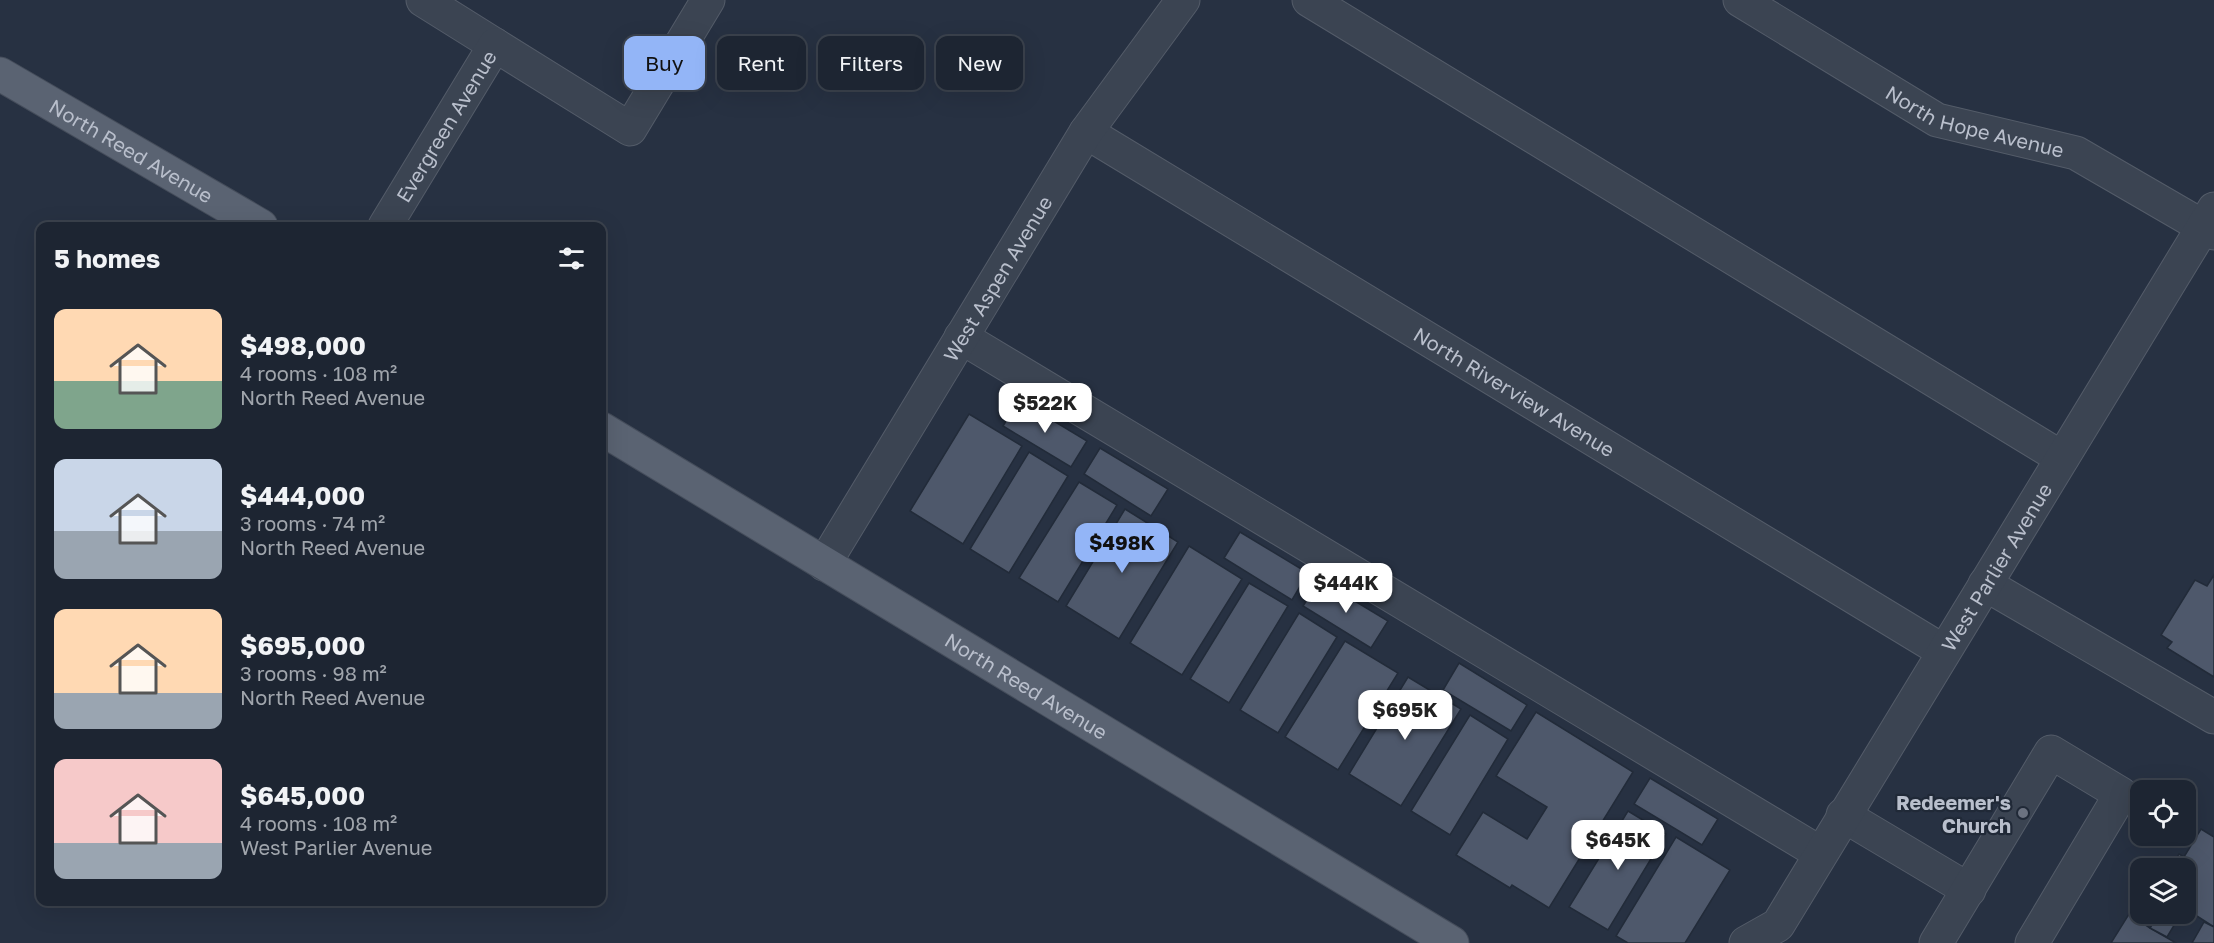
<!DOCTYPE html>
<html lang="en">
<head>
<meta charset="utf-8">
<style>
	body { margin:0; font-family:"Golos Text",sans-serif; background:#2a313e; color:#f1f3f6; height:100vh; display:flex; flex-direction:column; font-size:22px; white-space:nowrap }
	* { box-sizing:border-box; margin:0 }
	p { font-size:20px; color:#a0a5ac }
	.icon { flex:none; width:33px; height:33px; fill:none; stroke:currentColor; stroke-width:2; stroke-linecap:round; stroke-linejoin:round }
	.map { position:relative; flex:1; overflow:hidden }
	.drawer { position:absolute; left:36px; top:222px; width:570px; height:684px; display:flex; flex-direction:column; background:#1d2532; border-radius:12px; box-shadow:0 6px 24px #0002,0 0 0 2px #3b424d }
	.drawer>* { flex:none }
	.guide { position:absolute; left:624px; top:36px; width:570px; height:54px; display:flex; gap:12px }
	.tools { position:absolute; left:2130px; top:780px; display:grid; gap:12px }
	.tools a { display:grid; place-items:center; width:66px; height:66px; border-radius:12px; background:#1d2532; box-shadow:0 6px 24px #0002,0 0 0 2px #3b424d; font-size:30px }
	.price { position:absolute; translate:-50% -51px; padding:0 14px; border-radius:12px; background:#fff; color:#222; font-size:20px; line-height:39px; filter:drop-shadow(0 2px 3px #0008) }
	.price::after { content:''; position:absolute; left:50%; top:36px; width:18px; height:14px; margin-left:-9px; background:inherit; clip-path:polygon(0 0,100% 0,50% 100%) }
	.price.selected { background:#93b5f7; color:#111 }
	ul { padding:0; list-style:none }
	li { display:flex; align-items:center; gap:18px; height:150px; padding:0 18px }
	li span { display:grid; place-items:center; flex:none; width:168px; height:120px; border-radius:12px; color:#555 }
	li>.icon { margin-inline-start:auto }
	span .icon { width:72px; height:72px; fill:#fffc; stroke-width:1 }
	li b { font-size:26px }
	h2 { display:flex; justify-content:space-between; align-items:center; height:72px; padding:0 18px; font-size:26px }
	.pill { padding:0 21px; border-radius:12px; background:#1d2532; box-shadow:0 6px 24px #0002,0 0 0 2px #3b424d; font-size:21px; line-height:54px }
	.pill.selected { background:#93b5f7; color:#111 }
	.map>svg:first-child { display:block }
	.building { fill:#4e586b; stroke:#222b39; stroke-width:1.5 }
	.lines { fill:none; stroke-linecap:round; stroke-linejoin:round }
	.minor-casing { stroke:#545c69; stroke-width:35 }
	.major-casing { stroke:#454d5b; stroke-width:35 }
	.minor { stroke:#3b4452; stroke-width:33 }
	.major { stroke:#5a6372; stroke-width:33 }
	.worship-dot { fill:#6b7280; stroke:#202937; stroke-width:2 }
	.labels { text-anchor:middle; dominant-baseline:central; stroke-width:4.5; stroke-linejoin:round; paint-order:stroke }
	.street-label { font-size:20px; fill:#b9bfcc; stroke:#202937 }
	.poi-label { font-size:20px; font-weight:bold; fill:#b9bfcc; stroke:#202937; text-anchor:end }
</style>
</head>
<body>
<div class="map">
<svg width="2214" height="943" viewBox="0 0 2214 943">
	<rect width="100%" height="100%" fill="#273142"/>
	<g class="building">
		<path d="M1019 400 1087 441 1071 467 1003 426Z"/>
		<path d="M969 414 1022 446 963 544 910 511Z"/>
		<path d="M1100 448 1168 489 1151 516 1084 474Z"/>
		<path d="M1029 452 1068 476 1009 573 970 549Z"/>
		<path d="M1079 482 1117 505 1058 602 1019 578Z"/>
		<path d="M1125 509 1178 542 1119 639 1066 606Z"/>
		<path d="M1240 532 1308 573 1292 600 1224 558Z"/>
		<path d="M1189 546 1242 579 1182 675 1130 643Z"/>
		<path d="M2214 575V677L2167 648 2172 642 2161 635 2195 580 2207 586Z"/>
		<path d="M1320 580 1388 621 1371 648 1303 606Z"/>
		<path d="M1249 583 1288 606 1229 703 1190 679Z"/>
		<path d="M1299 613 1337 637 1278 733 1240 710Z"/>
		<path d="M1345 641 1398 673 1338 770 1285 737Z"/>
		<path d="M1459 663 1527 705 1511 731 1443 690Z"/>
		<path d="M1408 677 1461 709 1401 806 1349 774Z"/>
		<path d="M1536 712 1633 772 1549 908 1512 885 1510 888 1456 855 1483 812 1527 839 1547 807 1496 776Z"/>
		<path d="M1470 715 1508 739 1450 835 1411 811Z"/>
		<path d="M1650 778 1718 819 1702 845 1634 804Z"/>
		<path d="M1628 811 1666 834 1608 930 1569 907Z"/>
		<path d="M2201 829 2214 837V927L2186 909V868H2171L2179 854 2184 857Z"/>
		<path d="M1676 837 1730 870 1685 943H1628L1616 936Z"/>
		<path d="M2129 914 2150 928 2176 943H2111Z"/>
		<path d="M2159 914H2181L2167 937 2150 928Z"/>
		<path d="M2204 922 2214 927V943H2192Z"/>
	</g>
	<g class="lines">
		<g class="minor-casing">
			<g id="minor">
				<path d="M423 0 495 45"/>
				<path d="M1309 0 2062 458"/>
				<path id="s1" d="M1740 0 1937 120 2076 153 2214 233"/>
				<path id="s2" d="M1086 132 1943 651"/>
				<path id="s3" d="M385 226 495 45 630 129 708 0"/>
				<path d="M961 337 1820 853"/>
				<path id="s4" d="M824 564 1086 132 1183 0"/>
				<path d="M1985 584 2214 717"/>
				<path d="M1843 815 1969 890"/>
				<path id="s5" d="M1746 943 1778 925 2214 209"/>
				<path d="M1936 943 2051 752 2121 794 2032 943"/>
			</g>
		</g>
		<g class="major-casing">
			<g id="major">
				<path id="s6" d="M0 74 261 226"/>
				<path id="s7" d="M602 429 1452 943"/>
			</g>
		</g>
		<use href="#minor" class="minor"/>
		<use href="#major" class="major"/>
	</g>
	<circle class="worship-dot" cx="2023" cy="813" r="6"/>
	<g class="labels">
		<g class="street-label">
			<text stroke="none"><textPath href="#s1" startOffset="267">North Hope Avenue</textPath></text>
			<text stroke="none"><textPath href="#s3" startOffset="117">Evergreen Avenue</textPath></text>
			<text stroke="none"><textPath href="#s6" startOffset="152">North Reed Avenue</textPath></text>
			<text stroke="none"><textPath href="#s4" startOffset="334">West Aspen Avenue</textPath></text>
			<text stroke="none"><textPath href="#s2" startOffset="501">North Riverview Avenue</textPath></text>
			<text stroke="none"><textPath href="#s5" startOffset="456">West Parlier Avenue</textPath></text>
			<text stroke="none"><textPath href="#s7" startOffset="496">North Reed Avenue</textPath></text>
		</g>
		<g class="poi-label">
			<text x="2011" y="802">Redeemer's<tspan x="2011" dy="23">Church</tspan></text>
		</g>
	</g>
</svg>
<div class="tools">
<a><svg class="icon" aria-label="locate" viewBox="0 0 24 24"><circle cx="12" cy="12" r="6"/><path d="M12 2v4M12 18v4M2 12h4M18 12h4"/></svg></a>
<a><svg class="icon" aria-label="layers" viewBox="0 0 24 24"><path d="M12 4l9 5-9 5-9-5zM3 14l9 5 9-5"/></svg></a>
</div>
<b class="price" style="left:1045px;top:434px">$522K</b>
<b class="price selected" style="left:1122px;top:574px">$498K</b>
<b class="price" style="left:1346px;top:614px">$444K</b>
<b class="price" style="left:1405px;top:741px">$695K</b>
<b class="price" style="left:1618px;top:871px">$645K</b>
<div class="guide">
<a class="pill selected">Buy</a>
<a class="pill">Rent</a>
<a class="pill">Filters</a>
<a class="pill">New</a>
</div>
<section class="drawer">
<h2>5 homes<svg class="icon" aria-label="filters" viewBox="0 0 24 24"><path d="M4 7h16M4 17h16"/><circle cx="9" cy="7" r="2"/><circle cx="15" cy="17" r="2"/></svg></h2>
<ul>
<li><span style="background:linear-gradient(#ffd9b3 60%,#7fa58c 0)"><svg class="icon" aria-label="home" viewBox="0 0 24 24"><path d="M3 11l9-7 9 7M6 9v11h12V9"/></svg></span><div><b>$498,000</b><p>4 rooms · 108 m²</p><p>North Reed Avenue</p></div></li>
<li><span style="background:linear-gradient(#c9d6e8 60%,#9aa5b1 0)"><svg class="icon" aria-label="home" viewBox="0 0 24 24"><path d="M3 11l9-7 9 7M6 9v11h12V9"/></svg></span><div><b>$444,000</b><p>3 rooms · 74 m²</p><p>North Reed Avenue</p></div></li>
<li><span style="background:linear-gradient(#ffd9b3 70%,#9aa5b1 0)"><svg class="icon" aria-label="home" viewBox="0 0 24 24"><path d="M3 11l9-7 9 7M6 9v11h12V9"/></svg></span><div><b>$695,000</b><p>3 rooms · 98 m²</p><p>North Reed Avenue</p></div></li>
<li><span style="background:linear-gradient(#f6c9c9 70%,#9aa5b1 0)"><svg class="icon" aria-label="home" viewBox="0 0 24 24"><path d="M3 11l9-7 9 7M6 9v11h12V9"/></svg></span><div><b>$645,000</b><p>4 rooms · 108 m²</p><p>West Parlier Avenue</p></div></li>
</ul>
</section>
</div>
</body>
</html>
